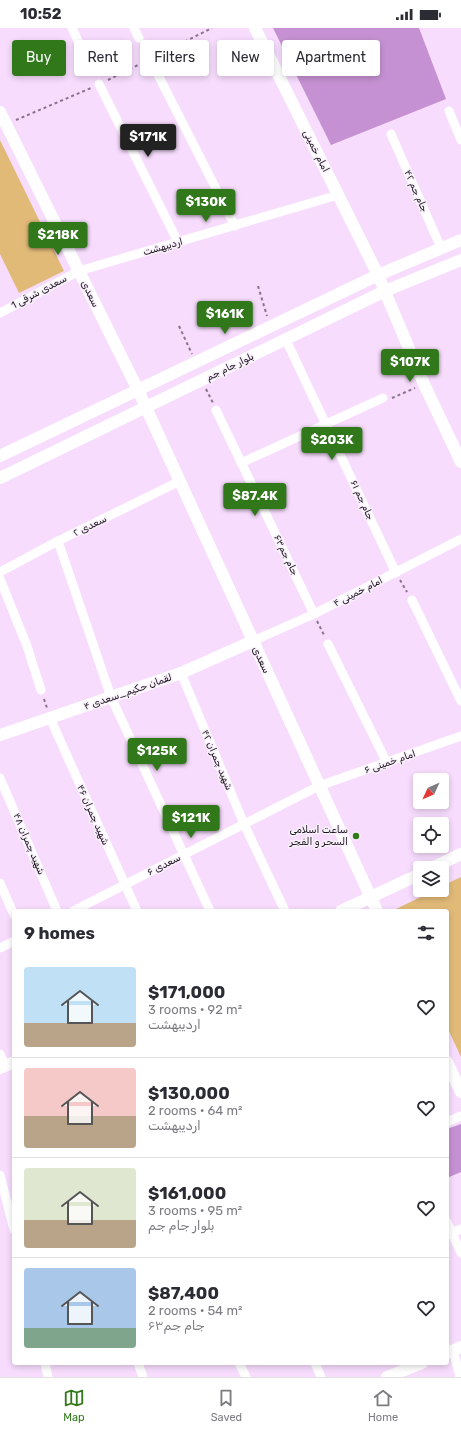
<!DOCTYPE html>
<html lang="en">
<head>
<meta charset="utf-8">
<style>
	body { margin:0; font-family:Rubik,Cairo,sans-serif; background:#f7f7f7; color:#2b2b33; height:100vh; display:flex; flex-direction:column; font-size:15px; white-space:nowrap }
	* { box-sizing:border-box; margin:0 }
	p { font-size:13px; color:#7c7c81 }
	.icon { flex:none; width:22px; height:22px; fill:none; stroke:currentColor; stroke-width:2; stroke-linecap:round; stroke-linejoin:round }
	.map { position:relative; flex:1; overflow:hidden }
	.side { position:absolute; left:12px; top:881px; width:437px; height:456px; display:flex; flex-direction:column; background:#fff; border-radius:4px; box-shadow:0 2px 6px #0003 }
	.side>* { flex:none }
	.hud { position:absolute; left:12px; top:12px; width:437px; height:36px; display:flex; gap:8px }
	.needle { width:26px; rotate:226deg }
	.buttons { position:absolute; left:413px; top:745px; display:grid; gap:8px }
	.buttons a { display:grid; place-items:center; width:36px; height:36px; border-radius:4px; background:#fff; box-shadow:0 2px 6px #0003; font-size:20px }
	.price { position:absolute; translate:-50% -34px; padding:0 9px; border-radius:4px; background:#31781b; color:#fff; font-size:13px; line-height:26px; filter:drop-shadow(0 1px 2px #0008) }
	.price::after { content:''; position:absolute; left:50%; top:24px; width:12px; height:9px; margin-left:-6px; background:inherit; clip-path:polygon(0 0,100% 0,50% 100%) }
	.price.active { background:#222; color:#fff }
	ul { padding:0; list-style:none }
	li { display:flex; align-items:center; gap:12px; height:100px; padding:0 12px }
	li+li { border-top:1px solid #e1e1e2 }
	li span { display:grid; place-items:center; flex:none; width:112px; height:80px; border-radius:4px; color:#555 }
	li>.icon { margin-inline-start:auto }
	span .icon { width:48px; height:48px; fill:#fffc; stroke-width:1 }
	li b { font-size:17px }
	h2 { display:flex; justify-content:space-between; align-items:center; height:48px; padding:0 12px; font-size:17px }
	.pill { padding:0 14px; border-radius:4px; background:#fff; box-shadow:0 2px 6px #0003; font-size:14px; line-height:36px }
	.pill.active { background:#31781b; color:#fff }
	.status { display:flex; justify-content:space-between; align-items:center; height:28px; padding:0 20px; background:#fff; direction:ltr }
	.status svg { height:11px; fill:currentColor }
	.dock { display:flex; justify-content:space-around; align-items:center; height:56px; border-top:1px solid #e1e1e2; background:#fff; font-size:11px; color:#7c7c81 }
	.dock a { display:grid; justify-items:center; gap:2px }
	.dock .active { color:#31781b }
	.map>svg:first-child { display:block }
	.green { fill:#e1ba78 }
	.building { fill:#c591d2 }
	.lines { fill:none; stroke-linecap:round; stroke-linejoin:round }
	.path { stroke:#88758c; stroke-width:2; stroke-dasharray:3 3; stroke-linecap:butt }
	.street { stroke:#fff; stroke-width:9 }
	.secondary { stroke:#fff; stroke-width:12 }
	.poi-dot { fill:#31781b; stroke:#f8f1fa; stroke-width:1.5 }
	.labels { text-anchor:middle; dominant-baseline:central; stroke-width:3; stroke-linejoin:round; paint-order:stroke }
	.street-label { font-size:10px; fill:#1e1321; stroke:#f8f1fa }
	.poi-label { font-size:10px; fill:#1e1321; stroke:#f8f1fa; text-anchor:end }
</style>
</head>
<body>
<div class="status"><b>10:52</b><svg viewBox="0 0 49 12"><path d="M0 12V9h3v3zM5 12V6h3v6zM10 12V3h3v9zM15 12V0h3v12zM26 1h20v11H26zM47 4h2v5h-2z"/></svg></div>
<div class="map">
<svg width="461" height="1349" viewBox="0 0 461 1349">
	<rect width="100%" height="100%" fill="#f7dcfd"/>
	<g class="green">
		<path d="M0 112 64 243 19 265 0 226Z"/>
		<path d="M461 849V1029L447 999V883L394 882 435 862H442V858Z"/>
	</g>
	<g class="building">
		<path d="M273 0H419L446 71 331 117Z"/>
		<path d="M461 1096V1144L447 1150V1101Z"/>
	</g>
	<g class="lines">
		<g class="path">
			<path d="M158 27 212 0"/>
			<path d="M90 39 95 48"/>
			<path d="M108 52 142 35"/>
			<path d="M16 92 91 60"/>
			<path d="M258 258 267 288"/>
			<path d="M179 298 192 326"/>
			<path d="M206 361 213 375"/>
			<path d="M392 370 415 360"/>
			<path d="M400 552 407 564"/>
			<path d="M317 593 324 607"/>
			<path d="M44 671 47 680"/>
		</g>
		<g class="street">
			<path d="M72 0 87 32"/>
			<path d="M134 0 139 10"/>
			<path d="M150 31 235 198"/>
			<path d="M99 56 178 214"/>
			<path d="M449 83 461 112"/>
			<path d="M391 106 441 220"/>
			<path d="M0 285 79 243 338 167"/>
			<path d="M286 312 396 545"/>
			<path d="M216 382 314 586"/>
			<path d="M241 435 383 370"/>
			<path d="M58 513 111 669 210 883"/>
			<path d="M0 544 58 513 180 453"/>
			<path d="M0 551 27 618 41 662"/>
			<path d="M412 572 461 673"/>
			<path d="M253 613 314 586 461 511"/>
			<path d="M328 616 387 735"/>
			<path d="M181 645 244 796 285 883"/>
			<path d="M50 690 137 883"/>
			<path d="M0 750 57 883"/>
			<path d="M0 855 14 887"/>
			<path d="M73 883 319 758 461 708"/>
			<path d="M0 920 14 913"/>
			<path d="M0 1026 5 1037"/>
			<path d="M447 1094 461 1088"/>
			<path d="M0 1147 14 1202"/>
			<path d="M447 1194 461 1225"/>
			<path d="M447 1207 461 1201"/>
			<path d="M453 1322 460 1349"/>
			<path d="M45 1335 48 1349"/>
			<path d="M138 1335 143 1349"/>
			<path d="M239 1335 246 1349"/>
			<path d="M315 1335 321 1349"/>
		</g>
		<g class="secondary">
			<path d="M255 0 378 247 424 356 461 434"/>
			<path d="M0 84 138 362 377 883"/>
			<path d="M0 428 378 247 461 212"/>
			<path d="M0 450 385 263 461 232"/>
			<path d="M0 707 181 645 253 613"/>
			<path d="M432 840 461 826"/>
			<path d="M341 883 420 846"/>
			<path d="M447 1034 461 1064"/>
			<path d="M0 1040 14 1034"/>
			<path d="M447 1325 461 1319"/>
			<path d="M387 1349 422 1335"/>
		</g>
	</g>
	<circle class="poi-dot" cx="356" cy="808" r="4"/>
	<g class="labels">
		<g class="street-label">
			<text transform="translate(316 123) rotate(63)">امام خمینی</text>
			<text transform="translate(416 163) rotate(66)">جام جم ۴۲</text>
			<text transform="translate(163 219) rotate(-16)">اردیبهشت</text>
			<text transform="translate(39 264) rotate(-28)">سعدی شرقی 1</text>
			<text transform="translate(90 266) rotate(64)">سعدی</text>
			<text transform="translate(230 339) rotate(-26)">بلوار جام جم</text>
			<text transform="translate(362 472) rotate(65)">جام جم ۶۱</text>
			<text transform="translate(90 498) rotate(-26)">سعدی ۲</text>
			<text transform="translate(286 527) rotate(64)">جام جم۶۳</text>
			<text transform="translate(358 564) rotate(-27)">امام خمینی ۴</text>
			<text transform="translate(261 632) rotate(65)">سعدی</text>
			<text transform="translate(128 664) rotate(-19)">لقمان حکیم_سعدی ۴</text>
			<text transform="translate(217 732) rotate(67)">شهید چمران ۴۲</text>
			<text transform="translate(390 734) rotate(-19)">امام خمینی ۶</text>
			<text transform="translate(93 787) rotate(66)">شهید چمران ۴۶</text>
			<text transform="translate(29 816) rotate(67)">شهید چمران ۴۸</text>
			<text transform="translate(164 837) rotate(-27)">سعدی ۶</text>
		</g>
		<g class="poi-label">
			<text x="348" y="802">ساعت اسلامی<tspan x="348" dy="12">السحر و الفجر</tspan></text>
		</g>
	</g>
</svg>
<div class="buttons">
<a><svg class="needle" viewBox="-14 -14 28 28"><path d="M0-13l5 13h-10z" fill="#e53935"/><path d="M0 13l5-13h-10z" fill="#7c7c81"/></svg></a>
<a><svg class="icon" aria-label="locate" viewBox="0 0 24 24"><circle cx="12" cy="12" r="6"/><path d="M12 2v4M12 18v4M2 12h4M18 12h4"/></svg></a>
<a><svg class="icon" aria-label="layers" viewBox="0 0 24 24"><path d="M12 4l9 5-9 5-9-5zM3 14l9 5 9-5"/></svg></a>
</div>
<b class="price active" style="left:148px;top:130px">$171K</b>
<b class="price" style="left:206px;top:195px">$130K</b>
<b class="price" style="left:58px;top:228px">$218K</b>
<b class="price" style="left:225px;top:307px">$161K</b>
<b class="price" style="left:410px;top:355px">$107K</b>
<b class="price" style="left:332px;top:433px">$203K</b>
<b class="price" style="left:255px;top:489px">$87.4K</b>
<b class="price" style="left:157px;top:744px">$125K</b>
<b class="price" style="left:191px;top:811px">$121K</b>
<div class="hud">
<a class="pill active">Buy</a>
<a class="pill">Rent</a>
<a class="pill">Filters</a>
<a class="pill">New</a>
<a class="pill">Apartment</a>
</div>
<section class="side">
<h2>9 homes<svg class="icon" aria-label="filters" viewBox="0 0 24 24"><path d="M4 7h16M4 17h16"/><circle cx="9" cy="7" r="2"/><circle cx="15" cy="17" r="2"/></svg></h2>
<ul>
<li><span style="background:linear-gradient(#bfe0f5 70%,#b9a48a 0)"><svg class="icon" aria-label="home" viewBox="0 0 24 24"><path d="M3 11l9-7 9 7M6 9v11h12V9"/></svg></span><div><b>$171,000</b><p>3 rooms · 92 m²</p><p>اردیبهشت</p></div><svg class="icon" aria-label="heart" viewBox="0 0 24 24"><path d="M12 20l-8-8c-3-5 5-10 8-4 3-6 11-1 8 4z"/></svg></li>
<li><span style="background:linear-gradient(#f6c9c9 60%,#b9a48a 0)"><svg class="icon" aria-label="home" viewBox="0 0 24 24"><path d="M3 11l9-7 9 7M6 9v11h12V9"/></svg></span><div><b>$130,000</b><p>2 rooms · 64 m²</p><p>اردیبهشت</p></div><svg class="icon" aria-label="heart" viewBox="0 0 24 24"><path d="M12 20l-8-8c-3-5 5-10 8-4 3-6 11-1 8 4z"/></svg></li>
<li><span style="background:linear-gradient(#dfe7d0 65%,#b9a48a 0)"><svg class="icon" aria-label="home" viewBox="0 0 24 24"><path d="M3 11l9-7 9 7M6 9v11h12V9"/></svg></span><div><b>$161,000</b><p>3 rooms · 95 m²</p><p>بلوار جام جم</p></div><svg class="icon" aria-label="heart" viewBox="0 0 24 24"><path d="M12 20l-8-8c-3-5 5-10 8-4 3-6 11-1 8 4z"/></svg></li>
<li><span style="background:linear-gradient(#a9c7e8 75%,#7fa58c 0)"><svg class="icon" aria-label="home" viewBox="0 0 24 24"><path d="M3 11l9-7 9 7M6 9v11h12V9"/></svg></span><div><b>$87,400</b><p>2 rooms · 54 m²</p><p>جام جم۶۳</p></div><svg class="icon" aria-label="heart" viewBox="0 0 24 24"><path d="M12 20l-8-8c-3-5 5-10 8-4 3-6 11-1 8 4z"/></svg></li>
</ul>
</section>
</div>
<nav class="dock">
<a class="active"><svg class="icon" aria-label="map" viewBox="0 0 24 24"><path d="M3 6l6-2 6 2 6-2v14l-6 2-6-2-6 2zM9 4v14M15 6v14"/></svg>Map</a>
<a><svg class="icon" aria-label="saved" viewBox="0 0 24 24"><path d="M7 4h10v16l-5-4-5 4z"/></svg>Saved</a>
<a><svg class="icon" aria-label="home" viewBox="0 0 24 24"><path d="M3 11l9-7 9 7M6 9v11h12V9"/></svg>Home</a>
</nav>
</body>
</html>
